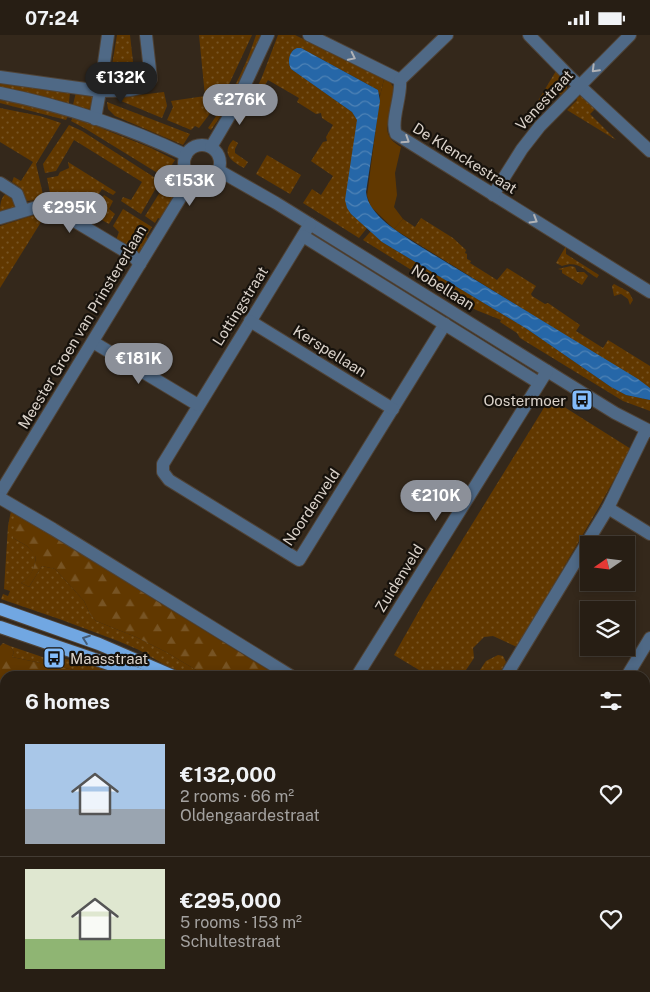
<!DOCTYPE html>
<html lang="en">
<head>
<meta charset="utf-8">
<style>
	body { margin:0; font-family:"Public Sans",sans-serif; background:#2f271d; color:#f1f3f6; height:100vh; display:flex; flex-direction:column; font-size:19px; white-space:nowrap }
	* { box-sizing:border-box; margin:0 }
	p { font-size:16px; color:#a4a2a0 }
	.icon { flex:none; width:28px; height:28px; fill:none; stroke:currentColor; stroke-width:2; stroke-linecap:round; stroke-linejoin:round }
	.map { position:relative; flex:1; overflow:hidden }
	.side { position:absolute; left:0px; top:636px; width:650px; height:321px; display:flex; flex-direction:column; background:#271e14; border-radius:15px 15px 0 0; box-shadow:0 2px 8px #0003,0 0 0 1px #433c34 }
	.side>* { flex:none }
	.needle { width:32px; rotate:256deg }
	.fabs { position:absolute; left:580px; top:501px; display:grid; gap:10px }
	.fabs a { display:grid; place-items:center; width:55px; height:55px; border-radius:0px; background:#271e14; box-shadow:0 2px 8px #0003,0 0 0 1px #433c34; font-size:25px }
	.price { position:absolute; translate:-50% -42px; padding:0 11px; border-radius:18px; background:#8c9099; color:#fff; font-size:16px; line-height:32px; filter:drop-shadow(0 1px 2px #0008) }
	.price::after { content:''; position:absolute; left:50%; top:30px; width:15px; height:11px; margin-left:-8px; background:inherit; clip-path:polygon(0 0,100% 0,50% 100%) }
	.price.on { background:#222; color:#fff }
	ul { padding:0; list-style:none }
	li { display:flex; align-items:center; gap:15px; height:125px; padding:0 25px }
	li+li { border-top:1px solid #433c34 }
	li span { display:grid; place-items:center; flex:none; width:140px; height:100px; border-radius:0px; color:#555 }
	li>.icon { margin-inline-start:auto }
	span .icon { width:60px; height:60px; fill:#fffc; stroke-width:1 }
	li b { font-size:21px }
	h2 { display:flex; justify-content:space-between; align-items:center; height:60px; padding:0 25px; font-size:21px }
	.status { display:flex; justify-content:space-between; align-items:center; height:35px; padding:0 25px; background:#271e14; direction:ltr }
	.status svg { height:14px; fill:currentColor }
	.map>svg:first-child { display:block }
	.grass { fill:url(#grass-dots) }
	.forest { fill:url(#forest-firs) }
	.park { fill:#613800 }
	.water { fill:url(#water-waves) }
	.lines { fill:none; stroke-linecap:round; stroke-linejoin:round }
	.minor-casing { stroke:#4f4337; stroke-width:14 }
	.major-casing { stroke:#4f4337; stroke-width:14 }
	.minor { stroke:#4f6986; stroke-width:12 }
	.major { stroke:#71a7e2; stroke-width:12 }
	.oneway { stroke:#b0b2b6 }
	.oneway2 { stroke:#445c77 }
	.labels { text-anchor:middle; dominant-baseline:central; stroke-width:4.5; stroke-linejoin:round; paint-order:stroke }
	.street-label { font-size:15px; fill:#dad2ca; stroke:#17120c }
	.poi-label { font-size:15px; fill:#dad2ca; stroke:#17120c; text-anchor:end }
</style>
</head>
<body>
<div class="status"><b>07:24</b><svg viewBox="0 0 49 12"><path d="M0 12V9h3v3zM5 12V6h3v6zM10 12V3h3v9zM15 12V0h3v12zM26 1h20v11H26zM47 4h2v5h-2z"/></svg></div>
<div class="map">
<svg width="650" height="957" viewBox="0 0 650 957">
	<defs>
		<pattern id="grass-dots" width="8" height="8" patternUnits="userSpaceOnUse" patternTransform="scale(1.25)"><rect width="8" height="8" fill="#613800"/><path d="M2 2h.1M6 6h.1" fill="none" stroke="#775424" stroke-width="1.8" stroke-linecap="round"/></pattern>
		<pattern id="forest-firs" width="22" height="20" patternUnits="userSpaceOnUse" patternTransform="scale(1.25)"><rect width="22" height="20" fill="#613800"/><path d="M5 1l3.5 6h-7zM16 11l3.5 6h-7z" fill="#775424"/></pattern>
		<pattern id="water-waves" width="16" height="10" patternUnits="userSpaceOnUse" patternTransform="scale(1.25)"><rect width="16" height="10" fill="#2667a8"/><path d="M0 5q4-4 8 0t8 0" fill="none" stroke="#4f83b6"/></pattern>
	</defs>
	<rect width="100%" height="100%" fill="#34281b"/>
	<g class="grass">
		<path d="M117 0H130L134 36 137 38H143V41C137 47 121 50 113 46L111 36Z"/>
		<path d="M199 0H252L224 60 199 93 195 91 191 95 167 85 173 72 171 66 205 61Z"/>
		<path d="M256 0H261L234 62 211 95 208 93C230 62 244 37 256 0Z"/>
		<path d="M278 0H295L384 44 380 61 378 55 301 13 293 15C289 22 287 27 291 34L352 77 357 85 351 179 367 193 359 203 303 168 312 154 321 160 333 141 311 126 323 107 327 106 326 102 333 90 322 83 321 78 316 79 297 67 299 63 268 45 242 87 241 86 262 42Z"/>
		<path d="M556 36 567 48V54L561 60 555 55 530 79Z"/>
		<path d="M0 47 70 57 69 68 0 52Z"/>
		<path d="M76 57 93 60 94 63 92 73 88 74 73 70Z"/>
		<path d="M164 57 167 71 162 83 121 66 122 62Z"/>
		<path d="M580 61 583 62 596 73 590 79 616 105 567 75 577 65 576 63Z"/>
		<path d="M0 65 10 66 68 81 66 85 0 68Z"/>
		<path d="M107 67 190 99 183 110 115 81 108 74Z"/>
		<path d="M0 73 40 81 61 88 36 129 44 164 27 166 21 153 12 147 14 142 21 146 33 127 0 107Z"/>
		<path d="M73 82 149 112 175 125 164 142 86 94 71 86Z"/>
		<path d="M69 90 82 96 160 146 141 179 121 166 123 162 131 165 142 147 74 105 56 136 45 138 43 129Z"/>
		<path d="M233 105 238 108 235 114V118L248 127 244 133C233 127 220 119 233 105Z"/>
		<path d="M267 120 301 140 290 159 256 139Z"/>
		<path d="M68 127 116 157 113 160 102 154 88 176 68 164 52 168 47 143 58 141 60 137 69 133Z"/>
		<path d="M170 141 181 148 161 184 158 183 155 188 145 181Z"/>
		<path d="M8 157 11 158 16 172 0 179C0 170 0 162 8 157Z"/>
		<path d="M104 160 113 166 109 174 115 179 109 189 95 181 94 183 91 181Z"/>
		<path d="M123 174 152 192 146 202 148 204 139 218 133 217 116 205 119 197 113 191Z"/>
		<path d="M44 177 46 179 0 253V191Z"/>
		<path d="M421 183 453 203 466 215 465 218 467 219V224L471 226 470 228 497 245 507 233 536 251 531 259 532 261 545 269 548 268 580 290 576 296 603 313 608 305 650 331V353L394 194 403 184 415 192Z"/>
		<path d="M371 196 382 207 527 294 611 352 626 360 650 365V376L623 366 520 303 517 298 500 287 501 285 476 275 363 205Z"/>
		<path d="M566 211V219L599 240 597 243C584 235 578 225 562 231L556 228Z"/>
		<path d="M571 231 575 232 577 237H584L588 241 582 250 562 238V235L558 234Z"/>
		<path d="M614 249 629 257 633 265 630 270 628 264 621 259 614 261 612 251Z"/>
		<path d="M550 363 631 414 599 472 517 612 493 601 484 602 473 613 474 623 462 641H429L394 620 424 567Z"/>
		<path d="M11 476 26 485 13 503 27 511 36 520C35 532 32 542 21 548L29 552 42 531 55 534 84 566 90 579 96 586 136 602 166 617 206 641H184L139 615 118 606 62 585 1 564 3 559 8 561 10 556 4 554 8 491Z"/>
		<path d="M10 611 63 629 65 624 93 629 129 641H95L84 637 12 622 14 617Z"/>
		<path d="M498 620 503 621 506 627 498 641H476L486 626Z"/>
	</g>
	<g class="forest">
		<path d="M16 483 26 485 278 641H206L166 617 136 602 96 586 90 579 84 566 55 534 42 531 29 552 21 548C31 542 35 532 36 521L27 511 13 503Z"/>
		<path d="M3 608 10 611 14 617 12 622 84 637 95 641H5V661L0 669V611Z"/>
		<path d="M645 867 650 870V925L645 921Z"/>
		<path d="M645 952 650 957H615L608 953Z"/>
	</g>
	<path class="park" d="M384 44 390 47 394 53 387 93C388 103 393 107 401 112L395 138 397 160 394 172 403 184 394 194 371 172 367 161 380 61Z"/>
	<path class="water" d="M297 13H301L378 55 380 66 366 157C368 180 400 198 418 210L638 344 650 353V365L626 360 611 352 527 294 382 207 351 179 347 173 345 165 357 85 352 77 291 34C287 27 289 16 297 13Z"/>
	<g class="lines">
		<g class="minor-casing">
			<g id="minor">
				<path d="M108 0 100 56C114 55 143 59 151 44L146 0"/>
				<path d="M309 0 400 45"/>
				<path d="M529 0 571 43 650 116"/>
				<path d="M0 42 100 56 95 84"/>
				<path d="M400 45C402 61 390 87 396 99L650 257"/>
				<path d="M400 45 447 0"/>
				<path d="M0 58C64 71 127 92 186 120"/>
				<circle cx="202" cy="128" r="18"/>
				<path d="M211 112 234 73 268 0"/>
				<path d="M218 135 276 168 615 378 650 396"/>
				<path d="M0 148 17 159 23 175"/>
				<path d="M493 160 522 114 540 91 630 0"/>
				<path d="M0 183 37 172H51L133 221 140 229"/>
				<path d="M310 189 163 429V437L169 445 299 525 445 289"/>
				<path d="M303 201 539 348"/>
				<path d="M250 286 393 374"/>
				<path d="M93 307 198 370"/>
				<path d="M0 458 193 142"/>
				<path d="M0 463 53 494 291 641"/>
				<path d="M608 473 650 499"/>
				<path d="M357 641 547 336"/>
				<path d="M506 641 608 473 646 395"/>
				<path d="M627 641 650 603"/>
				<path d="M0 680 5 672"/>
				<path d="M645 734 650 737"/>
				<path d="M0 782 5 785"/>
				<path d="M645 785 650 777"/>
				<path d="M645 859 650 862"/>
				<path d="M0 912 5 915"/>
				<path d="M65 952 73 957"/>
				<path d="M241 957V952"/>
				<path d="M370 957 372 952"/>
				<path d="M484 957 485 954 498 957"/>
			</g>
		</g>
		<g class="major-casing">
			<g id="major">
				<path d="M0 574 99 609 173 641"/>
				<path d="M0 592 144 641"/>
				<path d="M645 933 650 936"/>
			</g>
		</g>
		<use href="#minor" class="minor"/>
		<use href="#major" class="major"/>
	</g>
	<defs><path id="oneway-chevron" d="M-2-3.5L2.5 0L-2 3.5" fill="none" stroke-width="1.6" stroke-linecap="round" stroke-linejoin="round" transform="scale(1.25)"/></defs>
	<g class="oneway">
		<use href="#oneway-chevron" transform="translate(352 22) rotate(26)"/>
		<use href="#oneway-chevron" transform="translate(595 34) rotate(135)"/>
		<use href="#oneway-chevron" transform="translate(406 105) rotate(33)"/>
		<use href="#oneway-chevron" transform="translate(534 185) rotate(31)"/>
	</g>
	<use class="oneway2" href="#oneway-chevron" transform="translate(86 604) rotate(-160)"/>
	<defs>
		<g id="bus-square" transform="scale(1.125)"><rect x="-9" y="-9" width="18" height="18" rx="4" fill="#83bcfb" stroke="#17120c"/><path d="M-5-6H5V4H4V6H2V4H-2V6H-4V4H-5ZM-3.5-4V0h7V-4ZM-3.5 1.2v1.5H-2V1.2ZM2 1.2v1.5H3.5V1.2Z" fill="#111"/></g>
	</defs>
	<g fill-rule="evenodd">
		<use href="#bus-square" x="582" y="365"/>
		<use href="#bus-square" x="54" y="623"/>
	</g>
	<g class="labels">
		<g class="street-label">
			<text transform="translate(544 65) rotate(-47)">Venestraat</text>
			<text transform="translate(465 123) rotate(32)">De Klenckestraat</text>
			<text transform="translate(443 252) rotate(32)">Nobellaan</text>
			<text transform="translate(240 271) rotate(-58)">Lottingstraat</text>
			<text transform="translate(82 292) rotate(-59)">Meester Groen van Prinstererlaan</text>
			<text transform="translate(330 316) rotate(32)">Kerspellaan</text>
			<text transform="translate(311 472) rotate(-56)">Noordenveld</text>
			<text transform="translate(399 543) rotate(-58)">Zuidenveld</text>
		</g>
		<g class="poi-label">
			<text x="566" y="365">Oostermoer</text>
			<text x="70" y="623" text-anchor="start">Maasstraat</text>
		</g>
	</g>
</svg>
<div class="fabs">
<a><svg class="needle" viewBox="-14 -14 28 28"><path d="M0-13l5 13h-10z" fill="#e53935"/><path d="M0 13l5-13h-10z" fill="#a4a2a0"/></svg></a>
<a><svg class="icon" aria-label="layers" viewBox="0 0 24 24"><path d="M12 4l9 5-9 5-9-5zM3 14l9 5 9-5"/></svg></a>
</div>
<b class="price on" style="left:121px;top:69px">€132K</b>
<b class="price" style="left:240px;top:91px">€276K</b>
<b class="price" style="left:190px;top:172px">€153K</b>
<b class="price" style="left:70px;top:199px">€295K</b>
<b class="price" style="left:139px;top:350px">€181K</b>
<b class="price" style="left:436px;top:487px">€210K</b>
<section class="side">
<h2>6 homes<svg class="icon" aria-label="filters" viewBox="0 0 24 24"><path d="M4 7h16M4 17h16"/><circle cx="9" cy="7" r="2"/><circle cx="15" cy="17" r="2"/></svg></h2>
<ul>
<li><span style="background:linear-gradient(#a9c7e8 65%,#9aa5b1 0)"><svg class="icon" aria-label="home" viewBox="0 0 24 24"><path d="M3 11l9-7 9 7M6 9v11h12V9"/></svg></span><div><b>€132,000</b><p>2 rooms · 66 m²</p><p>Oldengaardestraat</p></div><svg class="icon" aria-label="heart" viewBox="0 0 24 24"><path d="M12 20l-8-8c-3-5 5-10 8-4 3-6 11-1 8 4z"/></svg></li>
<li><span style="background:linear-gradient(#dfe7d0 70%,#8fb573 0)"><svg class="icon" aria-label="home" viewBox="0 0 24 24"><path d="M3 11l9-7 9 7M6 9v11h12V9"/></svg></span><div><b>€295,000</b><p>5 rooms · 153 m²</p><p>Schultestraat</p></div><svg class="icon" aria-label="heart" viewBox="0 0 24 24"><path d="M12 20l-8-8c-3-5 5-10 8-4 3-6 11-1 8 4z"/></svg></li>
</ul>
</section>
</div>
</body>
</html>
